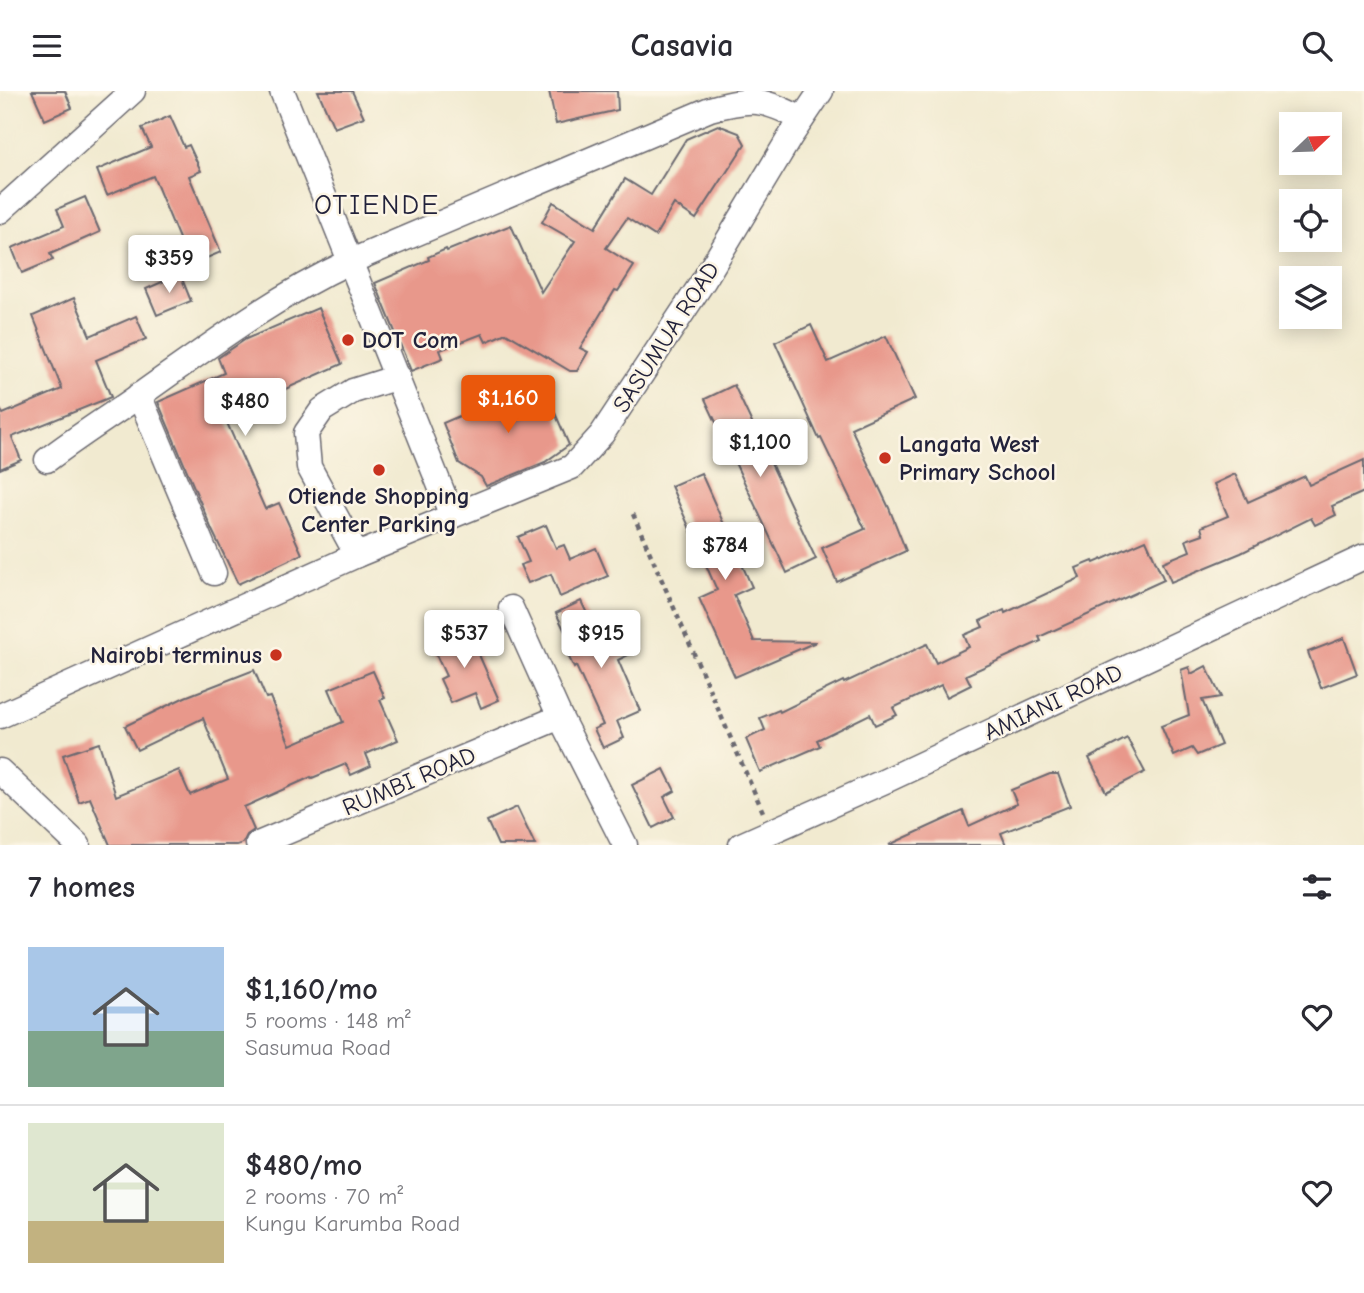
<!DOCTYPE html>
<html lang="en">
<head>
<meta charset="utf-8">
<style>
	body { margin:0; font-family:"Comic Neue",sans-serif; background:#f2f2f3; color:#2b2b33; height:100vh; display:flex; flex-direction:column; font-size:26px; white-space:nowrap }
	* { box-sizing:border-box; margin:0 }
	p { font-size:23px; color:#7c7c81 }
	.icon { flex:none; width:38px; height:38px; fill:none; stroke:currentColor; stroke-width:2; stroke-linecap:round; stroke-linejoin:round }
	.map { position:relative; height:754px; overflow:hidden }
	.side { display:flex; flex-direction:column; background:#fff; flex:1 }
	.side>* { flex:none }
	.needle { width:46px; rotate:67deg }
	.fabs { position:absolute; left:1279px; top:21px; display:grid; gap:14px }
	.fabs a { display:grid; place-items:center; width:63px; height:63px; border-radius:0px; background:#fff; box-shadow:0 4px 18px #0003; font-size:35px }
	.price { position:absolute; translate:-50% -60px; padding:0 16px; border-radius:7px; background:#fff; color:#222; font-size:23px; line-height:46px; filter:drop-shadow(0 2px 4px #0008) }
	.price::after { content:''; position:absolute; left:50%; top:42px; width:21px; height:16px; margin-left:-10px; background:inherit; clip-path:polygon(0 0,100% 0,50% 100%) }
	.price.active { background:#ea580c; color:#fff }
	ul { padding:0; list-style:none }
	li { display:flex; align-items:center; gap:21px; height:175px; padding:0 28px }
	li+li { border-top:2px solid #e1e1e2 }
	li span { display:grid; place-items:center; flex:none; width:196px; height:140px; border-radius:0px; color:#555 }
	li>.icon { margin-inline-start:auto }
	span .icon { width:84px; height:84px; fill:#fffc; stroke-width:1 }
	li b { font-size:30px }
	h2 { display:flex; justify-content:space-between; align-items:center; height:84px; padding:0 28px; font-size:30px }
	header { display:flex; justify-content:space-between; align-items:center; height:91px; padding:0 28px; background:#fff; font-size:32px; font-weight:700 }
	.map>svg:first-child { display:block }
	.building { fill:#e8988b }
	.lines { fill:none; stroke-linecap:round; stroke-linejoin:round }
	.minor-casing { stroke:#6a686f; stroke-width:27 }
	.path { stroke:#6a686f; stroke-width:4.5; stroke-dasharray:5 5; stroke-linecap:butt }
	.minor { stroke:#fff; stroke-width:24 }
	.poi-dot { fill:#c8321e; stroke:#fcf5e5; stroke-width:2.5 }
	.labels { text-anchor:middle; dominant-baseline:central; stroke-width:5; stroke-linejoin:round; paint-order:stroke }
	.street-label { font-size:24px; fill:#22223b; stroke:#fcf5e5 }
	.poi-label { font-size:24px; font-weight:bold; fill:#22223b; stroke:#fcf5e5; text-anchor:start }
	.quarter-label { font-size:28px; letter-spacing:2px; fill:#22223b; stroke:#fcf5e5 }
</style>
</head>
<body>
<header><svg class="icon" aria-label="menu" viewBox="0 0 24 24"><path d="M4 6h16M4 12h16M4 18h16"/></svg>Casavia<svg class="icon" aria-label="search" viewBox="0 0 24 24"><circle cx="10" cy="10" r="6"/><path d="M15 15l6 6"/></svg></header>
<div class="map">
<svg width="1364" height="754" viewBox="0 0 1364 754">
	<rect width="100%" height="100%" fill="#fcf5e5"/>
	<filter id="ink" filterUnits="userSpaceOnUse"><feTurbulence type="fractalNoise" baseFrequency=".0143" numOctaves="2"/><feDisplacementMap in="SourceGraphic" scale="14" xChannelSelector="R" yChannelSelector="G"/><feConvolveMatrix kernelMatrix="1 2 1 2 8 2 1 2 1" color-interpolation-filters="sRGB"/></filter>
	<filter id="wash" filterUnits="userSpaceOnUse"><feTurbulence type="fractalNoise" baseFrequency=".00686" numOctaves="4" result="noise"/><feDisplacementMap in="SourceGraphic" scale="28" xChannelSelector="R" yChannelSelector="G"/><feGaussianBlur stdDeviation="1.57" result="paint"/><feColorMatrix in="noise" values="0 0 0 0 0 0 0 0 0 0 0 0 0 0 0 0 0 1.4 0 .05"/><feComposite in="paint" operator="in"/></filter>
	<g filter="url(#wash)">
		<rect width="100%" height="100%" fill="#f1ead0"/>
		<g id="blocks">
			<g class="building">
				<path d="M32 0H65L72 17 45 29Z"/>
				<path d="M318 0H352L364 26 334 37Z"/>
				<path d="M549 0H617L618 19 556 33Z"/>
				<path d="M170 25 184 56 189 54 201 80 189 85 221 161 190 174 153 85 107 104 97 79 151 56 142 37Z"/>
				<path d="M718 34 739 42 745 53 696 128 674 113 655 145 627 127 606 157 634 175 618 200 615 199 580 257 588 261 577 280H570L506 242 486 251 482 243 440 259 443 267 411 280 375 192 429 169 428 166 446 158 447 160 511 134 541 201 575 150 542 131 553 111 595 137 625 88 651 104 686 48Z"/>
				<path d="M85 106 100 141 50 163 53 169 22 182 12 157 64 135 57 118Z"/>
				<path d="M180 183 191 210 157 224 146 198Z"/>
				<path d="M74 207 90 245 136 225 146 248 96 269 111 306 12 346 21 369 0 378V318L3 323 62 298 33 225Z"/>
				<path d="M318 217 342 273 224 325 265 418 279 412 302 463 238 493 212 439 158 311 224 282 218 267 246 248Z"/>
				<path d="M811 234 828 271 886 245 915 308 851 337 889 417 906 460 837 491 822 457 865 438 821 347 819 348 775 251Z"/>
				<path d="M541 290 569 354 545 371 486 395 481 386 459 372 443 332Z"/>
				<path d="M734 294 816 468 787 482 705 308Z"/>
				<path d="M1364 369V401L1332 415 1336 424 1315 434 1311 427 1241 462 1171 491 1163 471 1190 460 1186 449 1203 443 1201 436 1228 425 1214 393 1235 383 1248 411 1305 385 1309 394Z"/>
				<path d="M701 382 752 496 734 504 754 550 816 551 735 586 699 507 717 499 671 395Z"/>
				<path d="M546 434 556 457 564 454 570 468 596 457 608 485 560 506 551 483 528 492 520 474 529 471 518 446Z"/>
				<path d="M1146 449 1164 489 1039 546 1041 550 966 584 971 594 947 606 941 594 893 617 897 624 875 634 870 623 817 649 820 655 760 681 746 648 765 639 760 627 779 619 780 621 843 590 844 592 927 553 936 572 969 556 964 544 983 536 980 530 1004 519 1005 522 1080 487 1076 477 1093 470 1094 472Z"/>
				<path d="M581 510 593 535 600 532 610 549 627 540 636 560 618 569 640 620 617 630 624 647 603 657 594 638 603 634 576 575 574 577 566 560 573 557 556 522Z"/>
				<path d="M468 539 499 609 481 617 475 602 451 612 440 588 446 585 432 555Z"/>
				<path d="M1344 547 1357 583 1321 597 1308 561Z"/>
				<path d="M1206 575 1221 606 1202 609 1221 654 1197 664 1192 657 1174 665 1161 635 1189 624 1181 579 1189 576 1191 583Z"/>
				<path d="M254 579 266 607 270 606 290 654 343 631 329 598 373 580 385 607 380 609 398 649 366 663 371 675 351 684 346 673 312 687 311 686 244 716 254 739 247 744 243 752 237 754H110L90 707 79 711 63 664 99 652 116 705 179 679 190 704 228 688 203 627 137 659 125 635 185 606Z"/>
				<path d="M1127 647 1145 681 1106 701 1089 667Z"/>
				<path d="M664 678 675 700 664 706 674 726 653 737 632 694Z"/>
				<path d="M1050 683H1058L1070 715 1001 742 1006 754H889L963 720 969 735 1017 713 1011 699Z"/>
				<path d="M517 716 535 754H498L487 730Z"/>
			</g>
		</g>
	</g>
	<g filter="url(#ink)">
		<use href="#blocks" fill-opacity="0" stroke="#6a686f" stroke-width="2"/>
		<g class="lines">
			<g class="minor-casing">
				<g id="minor">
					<path d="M0 120 133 0"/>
					<path d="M139 304 214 482"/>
					<path d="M47 369C77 346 109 326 140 304 208 256 274 206 349 171L710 18C754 6 762 8 802 28"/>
					<path d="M452 425 572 376 602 343 704 189 790 46 821 0"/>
					<path d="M357 464 309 376 306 342 322 319 353 300 398 286"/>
					<path d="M511 517 560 626 625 754"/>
					<path d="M0 625 357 464 452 425 282 0"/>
					<path d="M0 680 78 754"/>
					<path d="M258 753 560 626"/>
					<path d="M741 754 885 690 1364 466"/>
				</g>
			</g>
			<path class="path" d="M633 423 763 721"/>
			<use href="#minor" class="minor"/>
		</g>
	</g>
	<g class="poi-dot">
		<circle cx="348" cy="249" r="7"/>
		<circle cx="885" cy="367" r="7"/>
		<circle cx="379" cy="379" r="7"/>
		<circle cx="276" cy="564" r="7"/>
	</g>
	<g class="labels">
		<g class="street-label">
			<text transform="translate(666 246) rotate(-57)">SASUMUA ROAD</text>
			<text transform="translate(1053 611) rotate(-25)">AMIANI ROAD</text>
			<text transform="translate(409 690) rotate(-23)">RUMBI ROAD</text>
		</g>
		<g class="poi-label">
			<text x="362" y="249">DOT Com</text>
			<text x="899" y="353">Langata West<tspan x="899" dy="28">Primary School</tspan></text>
			<text x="379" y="405" text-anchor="middle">Otiende Shopping<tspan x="379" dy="28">Center Parking</tspan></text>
			<text x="262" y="564" text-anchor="end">Nairobi terminus</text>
		</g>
		<g class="quarter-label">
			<text x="377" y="114">OTIENDE</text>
		</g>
	</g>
</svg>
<div class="fabs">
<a><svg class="needle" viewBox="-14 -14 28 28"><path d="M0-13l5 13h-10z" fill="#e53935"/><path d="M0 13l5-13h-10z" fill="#7c7c81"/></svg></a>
<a><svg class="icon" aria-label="locate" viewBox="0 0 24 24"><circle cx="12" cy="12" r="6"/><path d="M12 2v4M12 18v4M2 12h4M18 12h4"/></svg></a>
<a><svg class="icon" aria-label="layers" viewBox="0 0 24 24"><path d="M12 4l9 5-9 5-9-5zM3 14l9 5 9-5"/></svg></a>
</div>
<b class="price" style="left:169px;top:204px">$359</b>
<b class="price active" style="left:508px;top:344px">$1,160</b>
<b class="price" style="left:245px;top:347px">$480</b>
<b class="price" style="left:760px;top:388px">$1,100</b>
<b class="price" style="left:725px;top:491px">$784</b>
<b class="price" style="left:464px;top:579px">$537</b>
<b class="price" style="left:601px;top:579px">$915</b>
</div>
<section class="side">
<h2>7 homes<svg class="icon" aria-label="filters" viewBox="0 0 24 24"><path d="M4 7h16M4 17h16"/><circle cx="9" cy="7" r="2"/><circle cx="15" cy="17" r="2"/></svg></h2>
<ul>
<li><span style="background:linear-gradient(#a9c7e8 60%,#7fa58c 0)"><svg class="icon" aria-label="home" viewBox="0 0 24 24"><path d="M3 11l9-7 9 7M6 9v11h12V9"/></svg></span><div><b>$1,160/mo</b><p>5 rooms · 148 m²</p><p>Sasumua Road</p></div><svg class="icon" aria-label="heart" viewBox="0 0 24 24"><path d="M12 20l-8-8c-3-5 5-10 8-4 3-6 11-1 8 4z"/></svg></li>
<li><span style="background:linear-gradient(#dfe7d0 70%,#c2b280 0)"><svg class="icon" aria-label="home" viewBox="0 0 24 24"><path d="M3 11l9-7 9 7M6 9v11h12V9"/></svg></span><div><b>$480/mo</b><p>2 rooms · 70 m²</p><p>Kungu Karumba Road</p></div><svg class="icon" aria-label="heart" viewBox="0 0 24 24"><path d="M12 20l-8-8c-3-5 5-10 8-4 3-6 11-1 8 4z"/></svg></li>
</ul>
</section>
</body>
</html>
